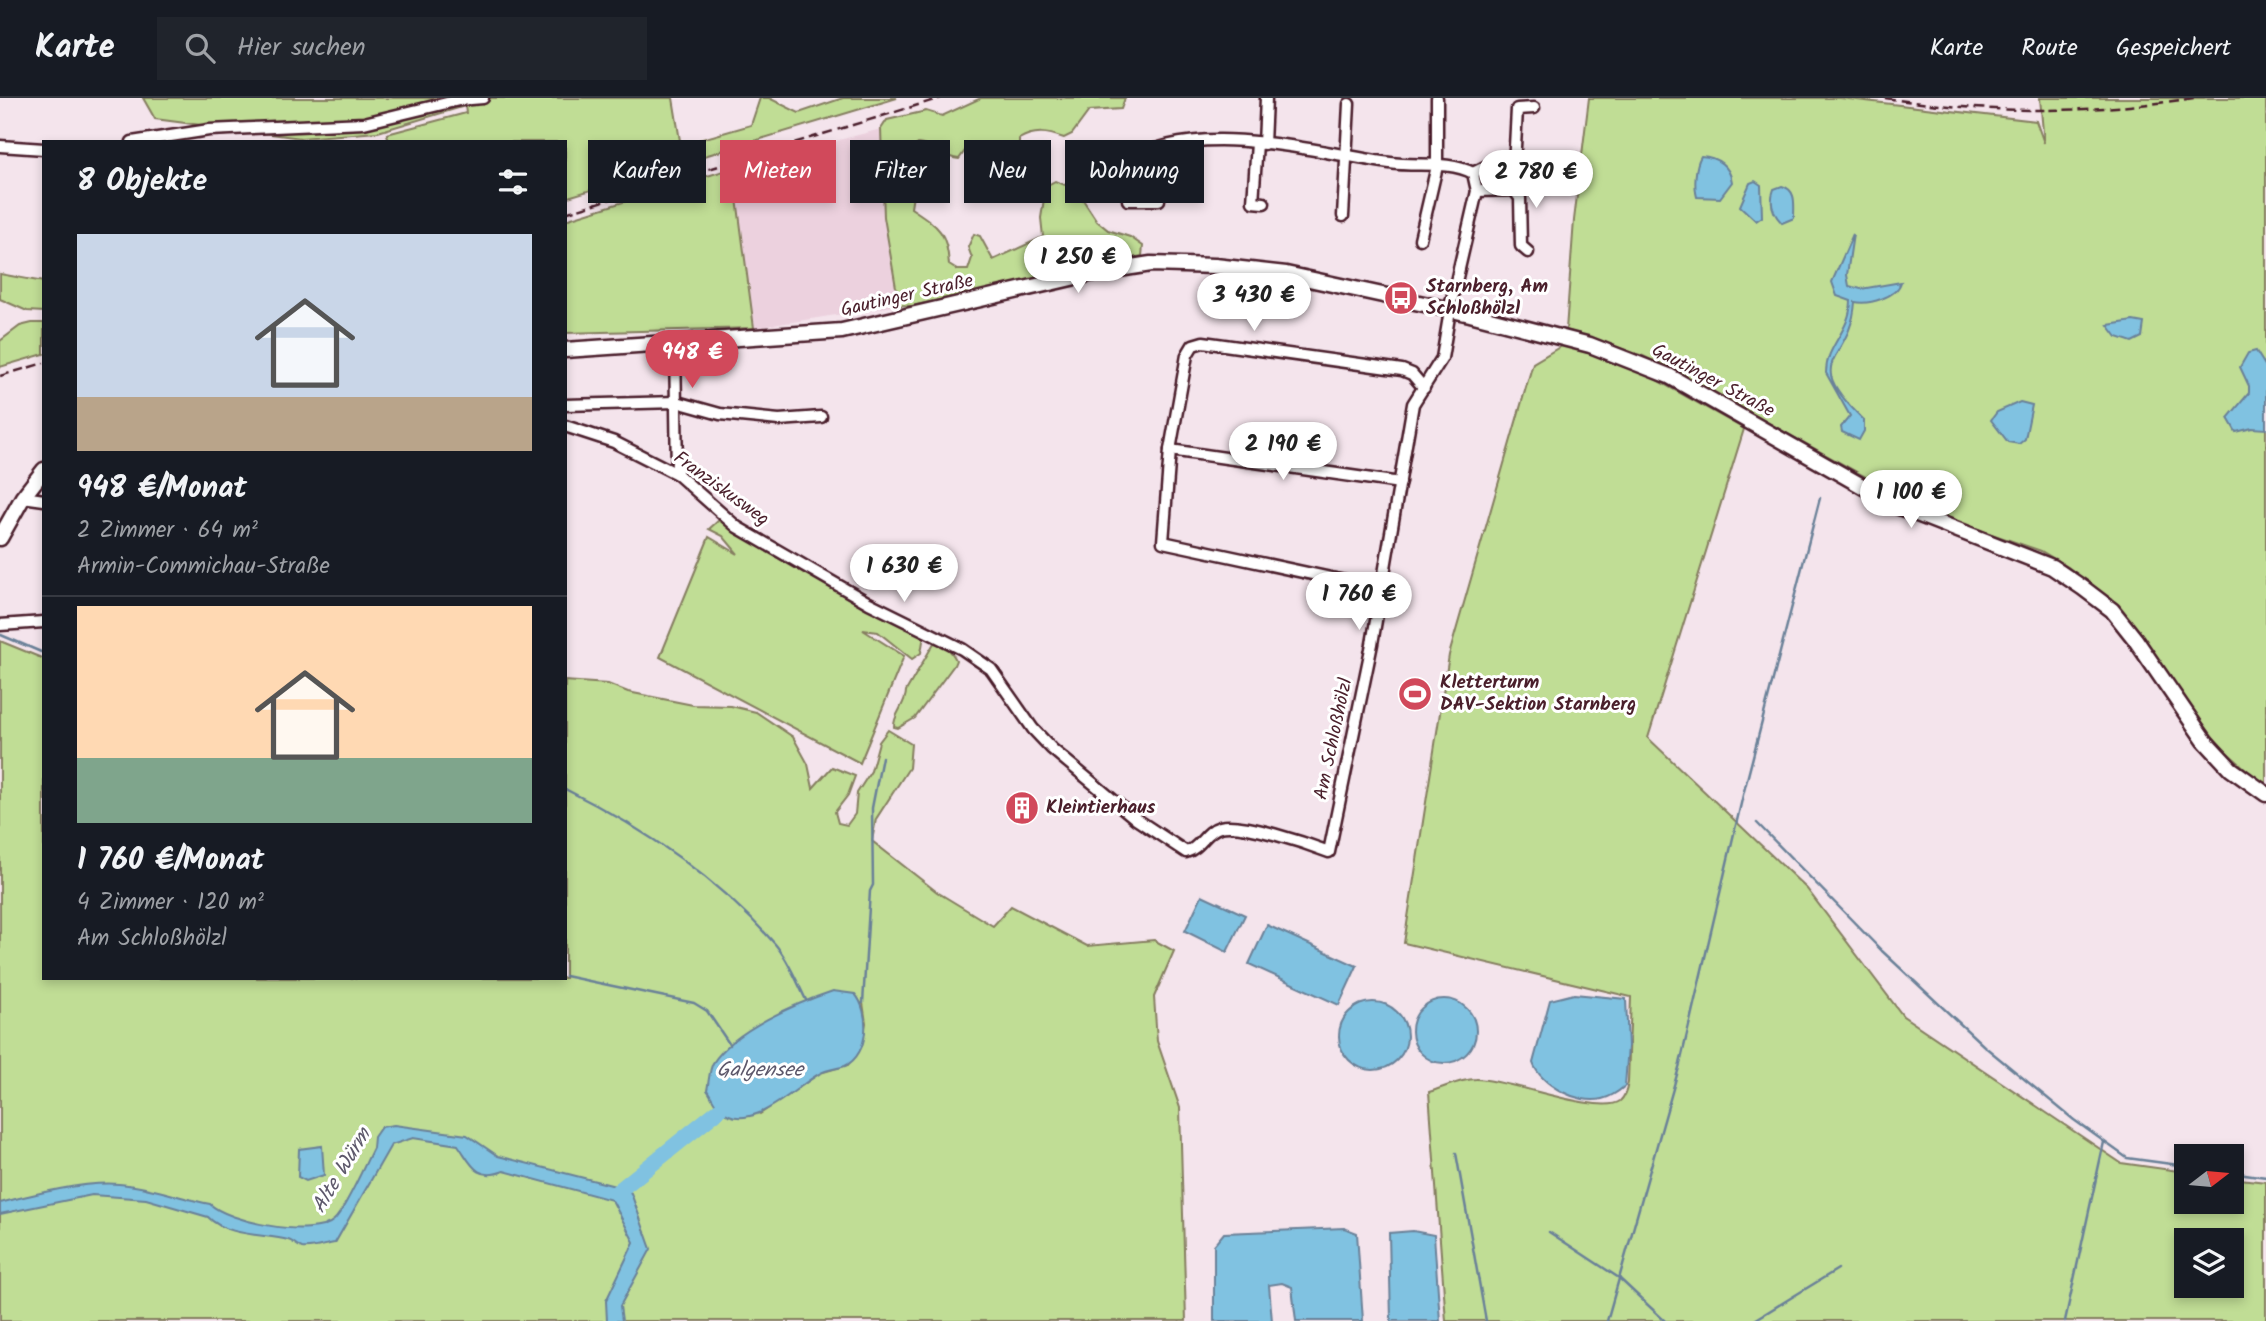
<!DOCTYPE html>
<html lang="de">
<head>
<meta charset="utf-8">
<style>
	body { margin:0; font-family:Kalam,sans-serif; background:#20242c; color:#f1f3f6; height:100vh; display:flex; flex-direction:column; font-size:26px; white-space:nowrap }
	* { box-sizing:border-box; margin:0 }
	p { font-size:23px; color:#9ea1a6 }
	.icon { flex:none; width:38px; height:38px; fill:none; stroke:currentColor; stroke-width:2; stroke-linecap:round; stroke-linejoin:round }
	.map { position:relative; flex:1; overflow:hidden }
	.side { position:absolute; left:42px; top:42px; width:525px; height:840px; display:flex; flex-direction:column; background:#171b24; border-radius:0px; box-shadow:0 4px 10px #0003 }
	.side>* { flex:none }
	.top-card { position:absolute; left:588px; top:42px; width:665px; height:63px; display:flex; gap:14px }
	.needle { width:46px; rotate:74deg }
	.tools { position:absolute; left:2174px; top:1046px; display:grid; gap:14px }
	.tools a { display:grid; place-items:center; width:70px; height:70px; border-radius:0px; background:#171b24; box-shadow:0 4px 10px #0003; font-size:35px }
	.price { position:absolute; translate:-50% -60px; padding:0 16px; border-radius:24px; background:#fff; color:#222; font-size:23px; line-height:46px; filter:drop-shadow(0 2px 4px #0008) }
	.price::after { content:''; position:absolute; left:50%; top:42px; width:21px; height:16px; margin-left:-10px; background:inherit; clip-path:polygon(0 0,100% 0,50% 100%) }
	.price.active { background:#d1495b; color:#fff }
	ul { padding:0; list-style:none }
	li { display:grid; align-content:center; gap:14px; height:371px; padding:0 35px }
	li+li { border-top:2px solid #363941 }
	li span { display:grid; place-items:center; height:217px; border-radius:0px; color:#555 }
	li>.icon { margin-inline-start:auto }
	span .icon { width:126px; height:126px; fill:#fffc; stroke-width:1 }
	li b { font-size:30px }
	h2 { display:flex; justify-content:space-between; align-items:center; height:84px; padding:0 35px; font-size:30px }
	.tag { padding:0 24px; border-radius:0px; background:#171b24; box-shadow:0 4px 10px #0003; font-size:24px; line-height:63px }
	.tag.active { background:#d1495b; color:#fff }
	header { display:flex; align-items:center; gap:42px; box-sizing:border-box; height:98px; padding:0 35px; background:#171b24; border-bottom:2px solid #363941 }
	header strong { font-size:33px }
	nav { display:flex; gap:38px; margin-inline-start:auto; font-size:24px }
	.search { width:490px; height:63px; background:#20242c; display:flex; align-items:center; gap:18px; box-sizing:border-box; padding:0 24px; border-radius:0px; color:#9ea1a6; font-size:26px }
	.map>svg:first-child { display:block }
	.built { fill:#ecd1de }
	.green { fill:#c0dd95; stroke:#857e60; stroke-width:2; fill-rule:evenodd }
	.water { fill:#80c2e1; stroke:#6a8198; stroke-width:2 }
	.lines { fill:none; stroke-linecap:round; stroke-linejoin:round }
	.stream { stroke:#6a8198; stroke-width:2.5 }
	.river { stroke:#80c2e1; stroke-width:16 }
	.minor-casing { stroke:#4a1f2b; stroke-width:15 }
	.secondary-casing { stroke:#4a1f2b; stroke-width:19 }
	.minor { stroke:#fff; stroke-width:10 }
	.secondary { stroke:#fff; stroke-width:14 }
	.rail { stroke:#4a1f2b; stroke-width:2.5; stroke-dasharray:10 5; stroke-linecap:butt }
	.labels { text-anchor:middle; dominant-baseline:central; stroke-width:6; stroke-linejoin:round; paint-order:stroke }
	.poi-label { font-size:19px; font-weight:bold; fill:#4a1f2b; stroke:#fff; text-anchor:start }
	.street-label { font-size:19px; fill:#4a1f2b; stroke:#fff }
	.water-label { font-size:21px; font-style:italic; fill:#5d586b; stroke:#fff }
</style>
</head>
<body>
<header>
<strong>Karte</strong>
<div class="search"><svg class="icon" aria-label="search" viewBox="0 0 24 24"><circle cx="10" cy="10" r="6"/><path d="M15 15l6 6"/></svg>Hier suchen</div>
<nav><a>Karte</a><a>Route</a><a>Gespeichert</a></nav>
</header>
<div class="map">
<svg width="2266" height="1223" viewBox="0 0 2266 1223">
	<rect width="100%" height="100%" fill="#f4e4ec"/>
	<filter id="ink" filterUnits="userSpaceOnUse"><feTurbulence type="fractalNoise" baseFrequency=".0143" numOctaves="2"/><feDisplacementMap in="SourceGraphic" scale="14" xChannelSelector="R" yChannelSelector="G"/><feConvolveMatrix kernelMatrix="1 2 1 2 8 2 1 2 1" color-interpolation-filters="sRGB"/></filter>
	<g filter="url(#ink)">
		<path class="built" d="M881 31 884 119 899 207 754 230 733 70Z"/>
		<g class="green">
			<path d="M143 0H673L682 55 688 45 751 27 760 0H769L799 15 843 0H897L565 100V44H389L387 36 466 15 465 8 378 34 301 40 155 21Z"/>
			<path d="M981 0H1125L1121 11 1089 13 1072 36 1064 40C1047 34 1035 32 1019 41V67L1014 77 1003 80 987 77 981 68 985 55 979 45 970 46 959 61C942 59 934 48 918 46L903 57 913 97 911 110C939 129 947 133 949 167L957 172H968L972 160 968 149 974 136 980 138 993 162 1043 139 1041 120 1046 88 1055 83 1076 91 1097 123 1108 132 1130 139 1143 148 1142 158 912 208 899 207 884 119 881 31 887 22 926 13 942 18Z"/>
			<path d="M1589 0H1840L2036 23 2044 45 2040 0H2266V689L2220 648 2115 507 2068 469 2041 453 1971 429 1911 404 1678 275 1643 258 1566 232 1574 122Z"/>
			<path d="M733 70 754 230 565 235V122Z"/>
			<path d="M1504 72 1508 75V87L1504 89 1484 88 1482 82 1487 73Z"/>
			<path d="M0 176 44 184V214L27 213 0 201Z"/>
			<path d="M32 225H44V256L0 269V243L20 228Z"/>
			<path d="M1563 247 1635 270 1744 331 1648 640 1807 791 1903 918 2121 1065 2186 1074V1104H2231V1080L2266 1084V1223H1446L1429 994C1443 990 1461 981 1476 981 1504 980 1600 1018 1620 1003 1626 998 1627 990 1628 984L1631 899 1404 845 1449 557 1533 265ZM2186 1143H2231V1188H2186Z"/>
			<path d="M719 422 924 537 921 555 912 561 878 534 863 532 904 558 860 665 660 559 709 439 738 456 723 438 709 431Z"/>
			<path d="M0 543 44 561V880H565V583L608 586 628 594 693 607 731 608 756 614 793 639 808 666 813 690 832 669 855 678 848 697 835 714 838 725 847 727 855 716 857 695 871 673 879 644 888 632 911 646 909 670 876 721 872 743 937 794 993 828 1011 808 1087 848 1154 842 1174 853 1154 899 1157 943 1180 1010 1186 1223H0ZM863 905 866 925 861 948 848 967 820 975 760 1016 713 966 732 945Z"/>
			<path d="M934 545C945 546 951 552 956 562L954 567 915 620 898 630 894 629C893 616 906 607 906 593Z"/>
		</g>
		<g class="water">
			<path d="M1701 58C1717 59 1730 68 1732 84L1720 100 1697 99C1694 88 1695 68 1701 58Z"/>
			<path d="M1755 83 1761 87 1762 119 1756 123 1740 108 1750 85Z"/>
			<path d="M1782 88C1797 92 1794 106 1794 120L1782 125C1772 115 1769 104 1774 91Z"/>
			<path d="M1853 136 1847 177 1849 188 1861 191 1901 184C1897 199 1869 207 1855 204 1851 267 1797 258 1864 322V333L1859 342 1842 334 1841 329 1850 318 1826 275C1826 247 1850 234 1851 203L1837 198 1832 184Z"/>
			<path d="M2133 223 2144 225 2142 239 2132 244 2117 239 2108 227Z"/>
			<path d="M2256 253 2266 269V331L2252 330 2236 334 2228 320 2249 295V288L2240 269 2248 255Z"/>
			<path d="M2020 304 2032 307 2025 341 2019 346 2008 344 1991 322 1997 314Z"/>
			<path d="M1202 797 1245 817 1227 854 1185 833Z"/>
			<path d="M1267 827 1357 868 1339 907 1249 866Z"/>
			<path d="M833 893 855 896C870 913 870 956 845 968 837 971 827 971 819 976 795 989 748 1040 719 1010 714 1006 711 997 707 992 709 984 709 972 713 965 734 932 797 905 833 893Z"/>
			<path d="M1574 896 1626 901 1628 948 1625 988C1618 994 1611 999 1602 1001 1579 1007 1540 987 1533 965L1550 902Z"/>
			<circle cx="1444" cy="933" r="32"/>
			<circle cx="1373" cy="938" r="34"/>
			<path d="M394 1027 467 1037 498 1058 623 1090 631 1095 651 1151 620 1208 622 1223H607L606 1203 634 1144 612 1102 504 1073C476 1084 471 1065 458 1047L413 1040 391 1047 335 1145C326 1146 311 1152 302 1150 297 1148 293 1143 288 1142 263 1136 226 1138 208 1119L146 1101 92 1097 0 1116V1105C34 1096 85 1083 119 1086 149 1088 180 1100 210 1106 227 1123 313 1142 334 1122 345 1112 365 1066 373 1050L374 1039 381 1029Z"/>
			<path d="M322 1048 324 1077 306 1083 298 1079 299 1051Z"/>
			<path d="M1344 1130 1357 1135 1363 1223H1296L1292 1189 1282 1185 1269 1187 1272 1223H1214V1147L1224 1135Z"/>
			<path d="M1413 1133 1434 1137 1440 1223H1391L1389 1135Z"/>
		</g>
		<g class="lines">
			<g class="stream">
				<path d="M1 537 41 554"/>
				<path d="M565 691C644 730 716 779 775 846 788 861 797 884 806 902"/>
				<path d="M1757 725 1882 853 1984 948 2074 1022 2127 1060 2186 1068"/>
				<path d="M565 878 694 905 707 913 730 947"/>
				<path d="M863 905 870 793 873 787 872 710 882 659"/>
				<path d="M1456 1055 1486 1223"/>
				<path d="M2231 1074 2266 1079"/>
				<path d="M1549 1134 1619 1180 1665 1223"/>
				<path d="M1607 1223 1680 966 1743 697 1820 400"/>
				<path d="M1753 1223 1838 1171"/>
				<path d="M2065 1223 2104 1044"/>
			</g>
			<path class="river" d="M616 1095 719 1012"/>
			<g class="minor-casing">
				<g id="minor">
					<path d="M132 44 209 32 364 25 459 2 483 0"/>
					<path d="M1257 45 1253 104 1264 105"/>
					<path d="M1264 46 1266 0"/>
					<path d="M0 48 44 51"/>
					<path d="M1514 68 1517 11 1534 10"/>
					<path d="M1473 75 1487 68H1514V92L1477 93"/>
					<path d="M1514 92 1520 100 1521 148 1528 154"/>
					<path d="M1343 118 1349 6"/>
					<path d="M1420 141 1437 68V0"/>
					<path d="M675 245 677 376"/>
					<path d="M565 307 677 304 720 316 779 322 821 319"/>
					<path d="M565 328 614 344 677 376 737 429 869 505 962 551 991 571 1033 631 1052 651 1136 721 1186 754C1201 750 1205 733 1220 729 1241 723 1308 746 1329 754L1372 546 1413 306 1442 260 1452 201 1477 93 1473 75C1448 62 1417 69 1390 65 1314 54 1196 20 1128 64V102H1159L1157 52"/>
					<path d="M1170 352 1400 385"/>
					<path d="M23 399 44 402"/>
					<path d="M1382 491 1163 444 1170 352 1187 257 1193 247 1203 244 1402 272 1412 276 1424 290"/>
					<path d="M0 527 44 524"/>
				</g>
			</g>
			<g class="secondary-casing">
				<g id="secondary">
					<path d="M565 252 842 233 1093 175 1151 166 1215 168 1286 176 1470 216 1590 247 1669 278 1899 409 2052 469 2083 490 2112 512 2135 541 2205 643 2231 671 2266 696"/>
					<path d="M0 440 23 399 44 372"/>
				</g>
			</g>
			<use href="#minor" class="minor"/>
			<use href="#secondary" class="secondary"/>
			<g class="rail">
				<path d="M1885 0C1986 16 2093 16 2194 0"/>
				<path d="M565 115 941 0"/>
				<path d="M0 278 44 265"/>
			</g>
		</g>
	</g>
	<defs>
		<g id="bus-disc" transform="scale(1.75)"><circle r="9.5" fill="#d1495b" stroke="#fff"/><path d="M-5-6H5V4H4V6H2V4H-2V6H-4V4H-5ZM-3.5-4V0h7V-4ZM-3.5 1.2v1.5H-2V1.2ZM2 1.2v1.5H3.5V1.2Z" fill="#fff"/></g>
		<g id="stadium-disc" transform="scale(1.75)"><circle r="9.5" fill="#d1495b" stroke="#fff"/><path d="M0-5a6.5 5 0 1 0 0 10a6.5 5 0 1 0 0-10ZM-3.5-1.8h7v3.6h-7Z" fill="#fff"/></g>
		<g id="building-disc" transform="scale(1.75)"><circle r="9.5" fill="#d1495b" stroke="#fff"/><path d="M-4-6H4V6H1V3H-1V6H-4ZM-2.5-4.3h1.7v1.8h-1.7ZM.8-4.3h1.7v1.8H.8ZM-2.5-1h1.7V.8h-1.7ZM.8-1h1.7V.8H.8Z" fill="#fff"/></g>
	</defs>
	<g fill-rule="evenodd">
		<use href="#bus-disc" x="1401" y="200"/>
		<use href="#stadium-disc" x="1415" y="596"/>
		<use href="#building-disc" x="1022" y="710"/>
	</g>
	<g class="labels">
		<g class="poi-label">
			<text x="1426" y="189">Starnberg, Am<tspan x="1426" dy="22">Schloßhölzl</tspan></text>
			<text x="1440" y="585">Kletterturm<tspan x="1440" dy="22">DAV-Sektion Starnberg</tspan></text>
			<text x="1046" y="710">Kleintierhaus</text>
		</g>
		<g class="street-label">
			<text transform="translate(907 198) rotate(-13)">Gautinger Straße</text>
			<text transform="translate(1713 283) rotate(28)">Gautinger Straße</text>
			<text transform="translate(721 391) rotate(36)">Franziskusweg</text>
			<text transform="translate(1334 641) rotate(-78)">Am Schloßhölzl</text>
		</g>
		<g class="water-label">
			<text x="760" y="972">Galgensee</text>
			<text transform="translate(342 1073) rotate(-59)">Alte Würm</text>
		</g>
	</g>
</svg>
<div class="tools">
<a><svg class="needle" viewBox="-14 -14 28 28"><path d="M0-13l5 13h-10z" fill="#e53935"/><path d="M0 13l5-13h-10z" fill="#9ea1a6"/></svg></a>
<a><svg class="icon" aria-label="layers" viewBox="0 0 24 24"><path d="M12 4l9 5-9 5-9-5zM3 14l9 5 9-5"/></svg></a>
</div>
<b class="price" style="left:1536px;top:112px">2 780 €</b>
<b class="price" style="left:1078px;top:197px">1 250 €</b>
<b class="price" style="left:1254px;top:235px">3 430 €</b>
<b class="price active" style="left:692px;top:292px">948 €</b>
<b class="price" style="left:1283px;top:384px">2 190 €</b>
<b class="price" style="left:1911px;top:432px">1 100 €</b>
<b class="price" style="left:904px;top:506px">1 630 €</b>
<b class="price" style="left:1359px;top:534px">1 760 €</b>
<div class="top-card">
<a class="tag">Kaufen</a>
<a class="tag active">Mieten</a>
<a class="tag">Filter</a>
<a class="tag">Neu</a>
<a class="tag">Wohnung</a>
</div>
<section class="side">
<h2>8 Objekte<svg class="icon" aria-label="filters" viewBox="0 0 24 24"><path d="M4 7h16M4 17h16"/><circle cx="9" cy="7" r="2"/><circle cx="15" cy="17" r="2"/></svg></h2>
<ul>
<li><span style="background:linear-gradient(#c9d6e8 75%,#b9a48a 0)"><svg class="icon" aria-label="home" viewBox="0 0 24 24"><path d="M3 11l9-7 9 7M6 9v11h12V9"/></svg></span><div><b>948 €/Monat</b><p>2 Zimmer · 64 m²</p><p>Armin-Commichau-Straße</p></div></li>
<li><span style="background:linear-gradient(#ffd9b3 70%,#7fa58c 0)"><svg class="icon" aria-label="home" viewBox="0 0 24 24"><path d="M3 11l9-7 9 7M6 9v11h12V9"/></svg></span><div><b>1 760 €/Monat</b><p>4 Zimmer · 120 m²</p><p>Am Schloßhölzl</p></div></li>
</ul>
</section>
</div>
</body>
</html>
